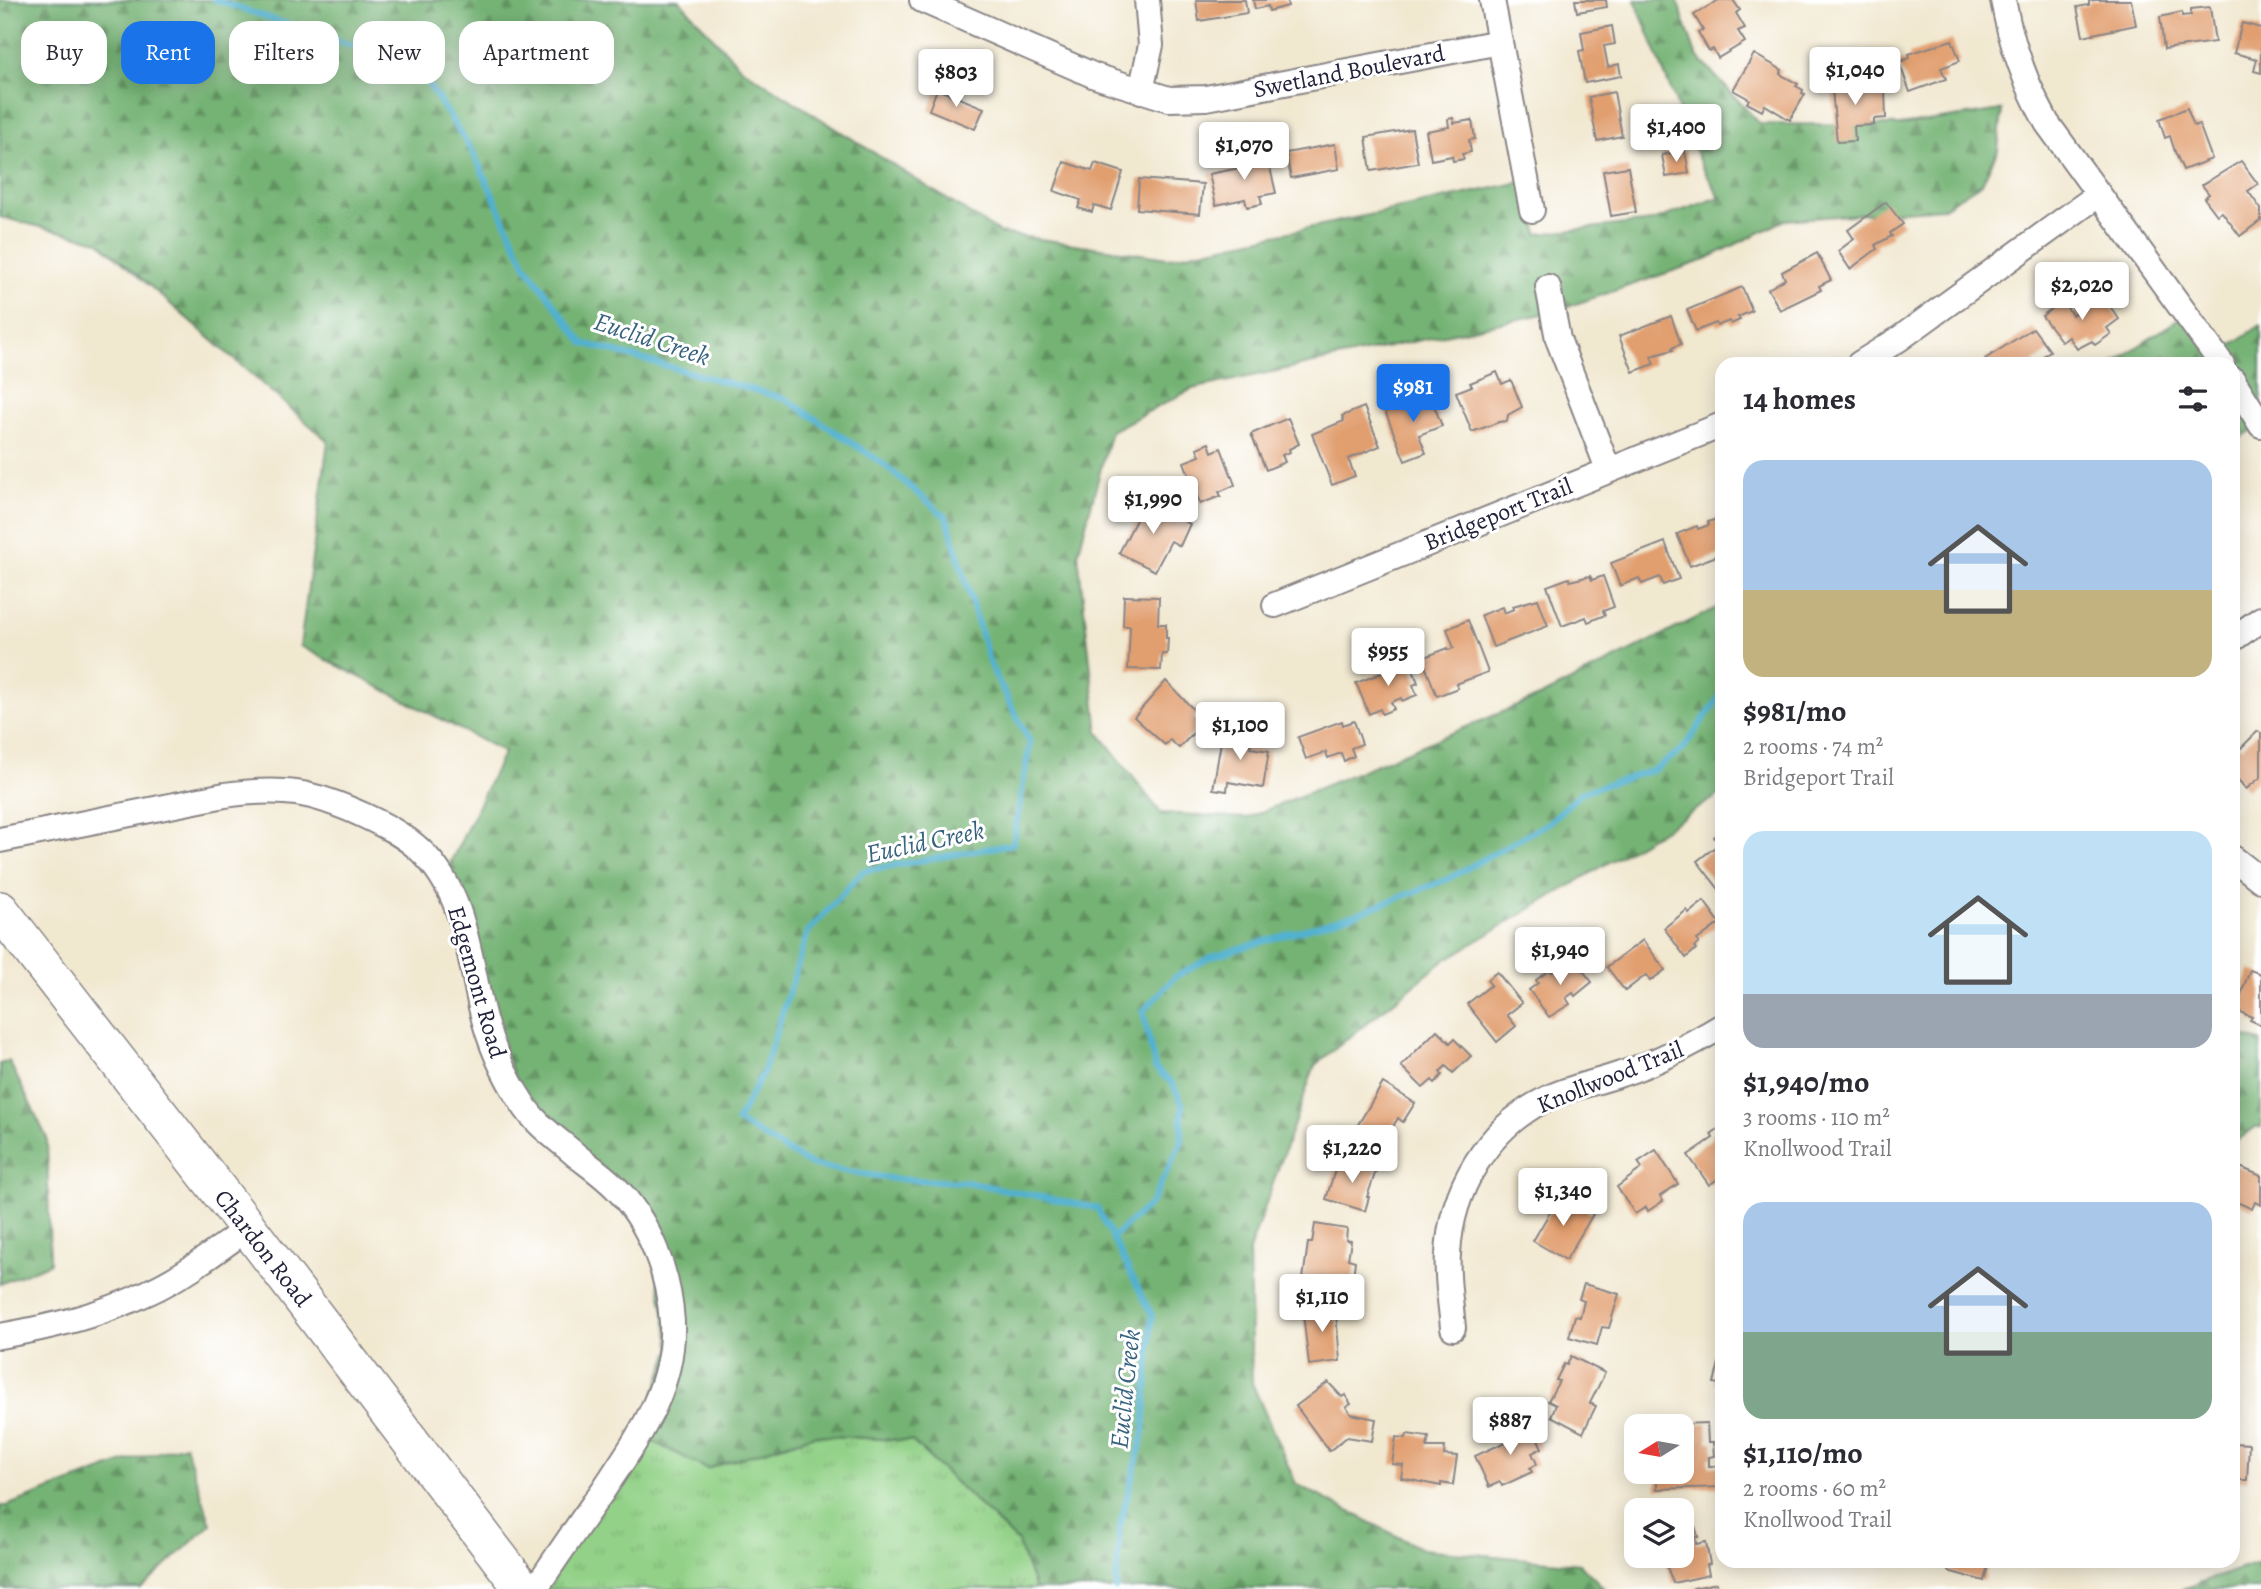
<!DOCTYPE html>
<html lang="en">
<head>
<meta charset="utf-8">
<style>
	body { margin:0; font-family:Alegreya,serif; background:#f2f2f3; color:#2b2b33; height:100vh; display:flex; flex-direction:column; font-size:26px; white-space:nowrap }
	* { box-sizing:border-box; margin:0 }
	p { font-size:23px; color:#7c7c81 }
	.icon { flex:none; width:38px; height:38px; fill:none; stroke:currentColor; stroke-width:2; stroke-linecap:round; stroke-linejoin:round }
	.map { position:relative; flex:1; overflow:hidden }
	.panel { position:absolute; left:1715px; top:357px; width:525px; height:1211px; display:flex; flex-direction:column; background:#fff; border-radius:21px; box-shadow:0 4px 18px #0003 }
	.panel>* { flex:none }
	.hud { position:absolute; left:21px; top:21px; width:665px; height:63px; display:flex; gap:14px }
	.needle { width:46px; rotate:259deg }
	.tools { position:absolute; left:1624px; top:1414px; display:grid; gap:14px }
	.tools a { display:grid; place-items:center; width:70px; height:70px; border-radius:14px; background:#fff; box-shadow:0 4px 18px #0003; font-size:35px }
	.price { position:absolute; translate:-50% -60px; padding:0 16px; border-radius:7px; background:#fff; color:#222; font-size:23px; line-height:46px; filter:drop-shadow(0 2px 4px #0008) }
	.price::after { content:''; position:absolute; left:50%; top:42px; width:21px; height:16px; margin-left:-10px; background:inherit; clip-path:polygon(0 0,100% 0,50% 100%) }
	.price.on { background:#1a73e8; color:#fff }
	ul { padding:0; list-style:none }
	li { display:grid; align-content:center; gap:14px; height:371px; padding:0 28px }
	li span { display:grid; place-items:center; height:217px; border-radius:21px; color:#555 }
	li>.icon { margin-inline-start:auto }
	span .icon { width:126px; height:126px; fill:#fffc; stroke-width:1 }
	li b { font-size:30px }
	h2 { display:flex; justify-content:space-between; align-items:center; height:84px; padding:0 28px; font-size:30px }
	.tag { padding:0 24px; border-radius:21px; background:#fff; box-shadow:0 4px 18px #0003; font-size:24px; line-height:63px }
	.tag.on { background:#1a73e8; color:#fff }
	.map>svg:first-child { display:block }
	.grass { fill:url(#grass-tufts); stroke:#5a7a61; stroke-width:2 }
	.forest { fill:url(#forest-firs); stroke:#4c6a58; stroke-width:2 }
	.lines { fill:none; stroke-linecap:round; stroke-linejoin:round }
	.stream { stroke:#51b1d0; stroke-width:6 }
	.building { fill:#e19e6e }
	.street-casing { stroke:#8a8586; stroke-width:28 }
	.primary-casing { stroke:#8a8586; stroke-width:40 }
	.street { stroke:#fff; stroke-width:24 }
	.primary { stroke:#fff; stroke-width:37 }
	.labels { text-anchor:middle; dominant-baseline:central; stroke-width:6; stroke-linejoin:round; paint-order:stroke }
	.street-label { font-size:24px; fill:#22223b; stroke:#fff }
	.water-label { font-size:26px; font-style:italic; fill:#37627e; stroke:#fff }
</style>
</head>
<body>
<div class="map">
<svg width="2261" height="1589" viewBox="0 0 2261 1589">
	<defs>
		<pattern id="grass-tufts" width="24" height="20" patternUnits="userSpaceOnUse" patternTransform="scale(1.75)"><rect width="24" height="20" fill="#92d187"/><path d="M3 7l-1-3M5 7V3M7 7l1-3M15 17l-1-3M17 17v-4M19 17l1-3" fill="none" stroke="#7eb375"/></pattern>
		<pattern id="forest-firs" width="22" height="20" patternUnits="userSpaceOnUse" patternTransform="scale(1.75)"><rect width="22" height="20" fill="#75b374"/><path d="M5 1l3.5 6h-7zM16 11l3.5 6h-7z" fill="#609160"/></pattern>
	</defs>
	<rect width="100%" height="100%" fill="#fff"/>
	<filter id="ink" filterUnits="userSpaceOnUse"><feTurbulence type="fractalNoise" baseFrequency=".0143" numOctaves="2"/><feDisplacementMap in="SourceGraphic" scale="14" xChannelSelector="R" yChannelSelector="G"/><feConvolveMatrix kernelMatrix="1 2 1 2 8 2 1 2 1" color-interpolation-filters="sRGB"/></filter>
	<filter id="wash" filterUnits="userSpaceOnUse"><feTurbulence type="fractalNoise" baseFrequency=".00686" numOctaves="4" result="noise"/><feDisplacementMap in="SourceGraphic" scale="28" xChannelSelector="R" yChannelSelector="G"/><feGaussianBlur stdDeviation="1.57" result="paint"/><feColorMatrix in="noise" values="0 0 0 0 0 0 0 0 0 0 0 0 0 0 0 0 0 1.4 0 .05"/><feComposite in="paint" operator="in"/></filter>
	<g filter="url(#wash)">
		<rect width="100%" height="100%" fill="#f1e8d0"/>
		<path class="grass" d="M640 1435 707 1468 815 1435 912 1441 1018 1542 1035 1589H535Z"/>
		<g class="forest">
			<path d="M0 0H679L741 68 1000 233 1168 258 1526 181 1538 234 1652 221 1720 197 1701 165 1635 0H1677L1696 55 1760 124 1900 125 2002 110 1998 150 1982 183 1942 208 1785 220 1702 261 1552 312 1192 389 1111 431 1078 554 1098 732 1161 813 1247 818 1541 696 1722 605V793L1665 829 1445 960 1315 1065 1249 1251 1252 1383 1296 1484 1422 1549 1580 1564 1605 1589H1035L1018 1542 912 1441 815 1435 707 1469 640 1435 671 1348 650 1237 525 1108 443 878 504 752 300 646 328 441 98 241 0 217Z"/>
			<path d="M2186 314 2216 355 2261 325V424L2233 443V364H2112Z"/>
			<path d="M2233 1034 2261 1041V1128L2257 1126 2235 1142 2233 1141Z"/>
			<path d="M9 1061 47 1138 50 1263 0 1284V1064Z"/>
			<path d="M185 1445 211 1524 141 1589H0V1506H6L121 1463Z"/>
			<path d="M2261 1562V1589H2181Z"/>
		</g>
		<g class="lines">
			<g class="stream">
				<path d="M215 0 417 67 473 152 526 266 583 343 786 399 882 463 947 518 990 665 1030 742 1013 844 863 871 808 932 764 1071 737 1121 811 1165 894 1179 966 1182 1097 1208 1152 1315 1144 1432 1120 1525 1116 1589"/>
				<path d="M1112 1238 1151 1203 1182 1141V1103L1172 1083 1155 1068 1143 1011 1175 977 1211 957 1356 914 1448 879 1548 823 1582 792 1654 770 1683 749 1722 693"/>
			</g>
		</g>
		<g id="blocks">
			<g class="building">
				<path d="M1196 0H1245L1247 13 1199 21Z"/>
				<path d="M1253 0H1287L1288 6 1269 11 1268 6 1255 9Z"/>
				<path d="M1575 0H1606L1607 7 1577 12Z"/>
				<path d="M1719 0H1733L1740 10 1736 13 1745 28 1738 31 1745 42 1718 58 1713 49 1709 51 1698 32 1703 30 1694 15Z"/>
				<path d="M2096 0H2131L2136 25 2083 36 2077 7 2089 5V1Z"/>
				<path d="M2210 7 2215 42 2164 49 2160 17 2182 12V16L2191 15V9Z"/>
				<path d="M2242 23 2261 28V73L2254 71 2257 59 2234 53Z"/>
				<path d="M1612 26 1615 44 1604 46 1608 67 1619 64 1621 76 1585 83 1579 51 1584 50 1581 32Z"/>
				<path d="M1952 40 1960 61 1941 68 1946 79 1910 92 1899 62 1910 58 1909 54Z"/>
				<path d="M1754 54 1782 70 1780 74 1798 84 1796 86 1803 90 1802 93 1805 94 1790 120 1765 105 1762 111 1747 103 1749 99 1733 90Z"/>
				<path d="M1854 77V85H1865L1866 90H1885L1886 118 1874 119V125L1854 126 1855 141 1837 142 1831 79Z"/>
				<path d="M937 89 984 108 975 129 929 110Z"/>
				<path d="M1614 92 1622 136 1597 141 1589 97Z"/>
				<path d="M2187 108 2194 126 2199 124 2212 159 2183 170 2175 152 2170 136 2165 138 2159 119Z"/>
				<path d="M1453 118 1454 123 1472 120 1475 139 1469 140 1471 152 1462 154 1464 159 1453 161 1452 156 1431 160 1426 131 1449 127 1448 119Z"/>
				<path d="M1678 118 1683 142 1661 146 1656 122Z"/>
				<path d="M1412 129 1418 163 1371 171 1366 137Z"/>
				<path d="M1335 144 1339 169 1291 178 1286 153Z"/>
				<path d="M1685 151 1689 173 1666 177 1662 155Z"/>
				<path d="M1267 155 1276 193 1260 196 1262 204 1247 207 1245 199 1216 205 1209 174 1240 168 1238 161Z"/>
				<path d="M2241 161 2258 184 2248 191 2261 209V220L2240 236 2222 212 2217 215 2204 198 2209 194 2202 185Z"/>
				<path d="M1064 162 1092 171 1095 163 1123 172 1111 210 1094 205 1092 212 1078 208 1081 200 1054 191Z"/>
				<path d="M1628 167 1636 212 1611 216 1603 171Z"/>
				<path d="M1139 179 1203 184 1200 214 1137 209Z"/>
				<path d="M1886 202 1903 224 1890 233 1892 236 1875 245 1877 249 1850 269 1838 251 1854 239 1848 230Z"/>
				<path d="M1817 253 1831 280 1819 286 1821 290 1780 310 1768 289 1785 279 1782 272Z"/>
				<path d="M1742 287 1752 311 1738 317 1740 320 1731 324 1729 321 1717 326 1716 323 1696 331 1687 310Z"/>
				<path d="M2101 294 2119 319 2107 328 2111 334 2095 345 2092 341 2077 349 2069 337 2062 342 2042 316 2062 301 2072 315 2080 309 2079 307 2087 301 2088 303Z"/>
				<path d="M1671 316 1681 344 1672 348 1673 350 1651 356 1654 364 1633 372 1619 336Z"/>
				<path d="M2033 328 2050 351 2032 364H1988L1985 359Z"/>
				<path d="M1497 372 1502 384 1511 380 1522 407 1508 415 1507 421 1499 422 1472 432 1456 392 1472 386 1470 383Z"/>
				<path d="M1429 393 1442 426 1419 435 1426 453 1405 461 1385 411Z"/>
				<path d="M1364 407 1380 446 1348 459 1355 476 1332 485 1312 434 1344 421 1342 416Z"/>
				<path d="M1288 418 1299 444 1289 449 1290 452 1282 455 1285 462 1266 470 1251 434Z"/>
				<path d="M1209 443 1212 452 1221 448 1235 485 1219 492 1221 496 1200 504 1184 462 1200 456 1197 448Z"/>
				<path d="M1142 500 1190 524 1180 546 1171 541 1155 571 1119 553 1140 512 1137 511Z"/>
				<path d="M1719 518 1720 521 1722 520V554L1690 566 1677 534 1697 526 1698 529 1709 525 1708 522Z"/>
				<path d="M1665 542 1679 579 1663 585 1660 577 1642 584 1639 578 1620 586 1611 563Z"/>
				<path d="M1590 576 1592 580 1603 576 1614 607 1603 611 1605 615 1588 622 1586 617 1562 626 1547 586 1569 578 1570 581Z"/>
				<path d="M1124 596 1159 597 1158 624H1166V638H1168L1167 654H1162L1161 670 1128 669 1130 626H1123Z"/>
				<path d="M1538 599 1548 626 1493 647 1481 615 1502 607 1504 613 1514 609 1513 606Z"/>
				<path d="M1468 620 1488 672 1456 684 1458 688 1437 696 1422 658 1448 648V650L1454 648 1447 629Z"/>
				<path d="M1410 662 1418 683 1413 685 1417 695 1402 701 1401 698 1391 702 1394 709 1382 714 1380 709 1369 714 1356 683Z"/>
				<path d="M1166 681 1197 713 1193 718 1201 725 1179 748 1170 740 1165 745 1134 717Z"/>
				<path d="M1342 721 1343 725 1354 721 1362 744 1351 748 1354 756 1344 761 1341 753 1328 758 1326 752 1306 759 1298 737Z"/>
				<path d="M1223 730 1253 735 1250 748 1269 751 1263 788 1228 782 1227 791 1213 789Z"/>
				<path d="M2258 731 2261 733V777L2246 789 2233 774V746L2237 743 2241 748Z"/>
				<path d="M1722 831V893L1697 861 1719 844 1714 837Z"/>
				<path d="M1704 901 1720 923 1697 940 1699 943 1694 947 1696 949 1686 958 1664 928 1687 910 1689 913Z"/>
				<path d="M1643 940 1665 970 1650 981 1646 975 1625 991 1607 967Z"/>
				<path d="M1572 957 1592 982 1575 996 1573 993 1566 998 1570 1004 1549 1017 1529 990 1538 983 1536 980 1550 970 1552 972Z"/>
				<path d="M2250 970 2261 974V1025L2250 1020 2252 1017 2235 1010Z"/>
				<path d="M1497 972 1522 1003 1507 1015 1516 1026 1497 1042 1467 1004 1491 985 1487 980Z"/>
				<path d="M1437 1030 1450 1043 1454 1039 1471 1056 1453 1073 1446 1066 1440 1072 1442 1075 1435 1083 1432 1080 1423 1088 1401 1066Z"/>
				<path d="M1383 1083 1415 1103 1403 1122 1398 1118 1383 1144 1356 1128Z"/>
				<path d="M1722 1126V1185L1718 1179 1709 1185 1688 1155 1713 1138 1711 1134Z"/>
				<path d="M1656 1150 1678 1184 1660 1196 1663 1201 1648 1211 1646 1207 1635 1214 1617 1187 1642 1168 1638 1162Z"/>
				<path d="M1351 1160 1377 1168 1367 1197H1369L1365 1211 1326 1199 1337 1164 1348 1167Z"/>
				<path d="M2233 1164 2261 1176V1205L2255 1202 2252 1209 2237 1202 2233 1210Z"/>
				<path d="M1560 1195 1593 1214 1566 1260 1533 1241Z"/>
				<path d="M1315 1224 1347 1229 1346 1240 1351 1241 1348 1259 1355 1261 1352 1286 1303 1279 1308 1243H1312Z"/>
				<path d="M1584 1284 1619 1294 1609 1328 1602 1327 1597 1345 1569 1337 1575 1316 1580 1317 1584 1301 1579 1299Z"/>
				<path d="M1335 1301 1340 1361 1309 1365 1303 1314 1315 1313 1314 1304Z"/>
				<path d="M1721 1355H1722V1385L1714 1383Z"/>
				<path d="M1571 1356 1605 1373 1590 1403 1596 1406 1583 1433 1551 1416 1556 1405 1548 1401 1559 1381 1556 1380 1564 1364 1567 1365Z"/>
				<path d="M1328 1382 1342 1397 1345 1395 1351 1404 1346 1407 1351 1414 1376 1419 1372 1441 1347 1437 1329 1451 1296 1406Z"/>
				<path d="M1530 1422 1542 1448 1532 1453 1537 1464 1530 1468 1532 1472 1502 1486 1500 1482 1489 1487 1475 1456 1506 1442 1503 1435Z"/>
				<path d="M1707 1423 1708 1442H1713L1714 1456 1709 1457V1466H1722V1487L1657 1489V1472H1682V1424Z"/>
				<path d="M1407 1434 1429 1437 1427 1447H1445L1444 1455 1457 1456 1453 1485 1441 1483V1486L1401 1478 1403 1465 1392 1464 1396 1437 1406 1438Z"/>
				<path d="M2233 1443 2249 1444 2247 1480H2233Z"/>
				<path d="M1685 1516 1687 1528 1695 1526 1698 1537H1695L1696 1544 1706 1542 1710 1564 1707 1565 1709 1575 1673 1583 1663 1556H1682V1517Z"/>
				<path d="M1951 1561H1989L1984 1581 1948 1571Z"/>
				<path d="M1717 1583 1718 1589H1693V1588Z"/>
			</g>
		</g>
	</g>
	<g filter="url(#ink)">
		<use href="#blocks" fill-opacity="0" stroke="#8a8586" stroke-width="2"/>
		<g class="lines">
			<g class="street-casing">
				<g id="street">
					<path d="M922 0 1095 76 1169 99 1206 98 1500 42"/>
					<path d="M1492 0 1532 210"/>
					<path d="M2003 0C2011 44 2026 85 2047 123L2222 364"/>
					<path d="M1141 91 1151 45 1147 0"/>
					<path d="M1548 287 1558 339 1608 469"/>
					<path d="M1859 364 1899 339 2098 195"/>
					<path d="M2233 380 2261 425"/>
					<path d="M1275 605 1722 425"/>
					<path d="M2233 639 2261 619"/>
					<path d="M0 840 225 795C284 787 311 791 365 816 384 825 404 835 420 850 464 891 468 951 481 1007 489 1042 503 1074 523 1104 536 1125 559 1140 577 1156 590 1166 603 1175 615 1187 649 1221 669 1273 672 1322 675 1389 637 1439 602 1492 579 1524 557 1557 535 1589"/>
					<path d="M2233 858 2261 880"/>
					<path d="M1453 1328C1451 1304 1446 1278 1448 1254 1451 1190 1487 1128 1546 1099 1570 1087 1596 1083 1621 1074 1658 1062 1689 1046 1722 1026"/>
					<path d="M0 1336C51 1327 102 1315 149 1292 184 1276 216 1251 248 1228"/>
				</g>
			</g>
			<g class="primary-casing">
				<path id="primary" d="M0 910 248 1228 523 1589"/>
			</g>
			<use href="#street" class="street"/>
			<use href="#primary" class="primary"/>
		</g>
	</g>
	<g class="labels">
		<g class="street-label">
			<text transform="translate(1349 71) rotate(-11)">Swetland Boulevard</text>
			<text transform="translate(1498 514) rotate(-22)">Bridgeport Trail</text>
			<text transform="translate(477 982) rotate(74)">Edgemont Road</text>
			<text transform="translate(1610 1077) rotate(-22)">Knollwood Trail</text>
			<text transform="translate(263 1248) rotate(52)">Chardon Road</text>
		</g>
		<g class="water-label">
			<text transform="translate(652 339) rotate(18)">Euclid Creek</text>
			<text transform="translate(925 842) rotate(-12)">Euclid Creek</text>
			<text transform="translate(1125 1389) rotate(-84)">Euclid Creek</text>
		</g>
	</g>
</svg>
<div class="tools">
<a><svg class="needle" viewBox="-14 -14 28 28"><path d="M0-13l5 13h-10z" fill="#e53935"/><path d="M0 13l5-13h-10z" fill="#7c7c81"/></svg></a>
<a><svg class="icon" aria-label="layers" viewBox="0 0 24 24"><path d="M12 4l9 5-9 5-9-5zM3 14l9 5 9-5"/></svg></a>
</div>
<b class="price" style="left:1855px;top:107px">$1,040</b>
<b class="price" style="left:956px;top:109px">$803</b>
<b class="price" style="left:1676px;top:164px">$1,400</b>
<b class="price" style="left:1244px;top:182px">$1,070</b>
<b class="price" style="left:2082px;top:322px">$2,020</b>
<b class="price on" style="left:1413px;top:424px">$981</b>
<b class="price" style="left:1153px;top:536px">$1,990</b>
<b class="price" style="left:1388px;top:688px">$955</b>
<b class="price" style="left:1240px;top:762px">$1,100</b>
<b class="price" style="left:1560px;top:987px">$1,940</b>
<b class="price" style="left:1352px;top:1185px">$1,220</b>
<b class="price" style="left:1563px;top:1228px">$1,340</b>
<b class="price" style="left:1322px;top:1334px">$1,110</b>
<b class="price" style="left:1510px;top:1457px">$887</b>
<div class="hud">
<a class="tag">Buy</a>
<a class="tag on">Rent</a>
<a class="tag">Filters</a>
<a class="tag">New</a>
<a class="tag">Apartment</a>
</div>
<section class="panel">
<h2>14 homes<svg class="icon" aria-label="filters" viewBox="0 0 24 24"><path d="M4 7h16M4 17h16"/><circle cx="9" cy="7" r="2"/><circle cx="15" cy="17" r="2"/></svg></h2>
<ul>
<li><span style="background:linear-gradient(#a9c7e8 60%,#c2b280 0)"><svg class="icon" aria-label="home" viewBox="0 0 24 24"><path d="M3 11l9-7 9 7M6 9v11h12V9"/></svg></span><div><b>$981/mo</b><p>2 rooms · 74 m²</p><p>Bridgeport Trail</p></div></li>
<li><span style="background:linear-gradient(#bfe0f5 75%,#9aa5b1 0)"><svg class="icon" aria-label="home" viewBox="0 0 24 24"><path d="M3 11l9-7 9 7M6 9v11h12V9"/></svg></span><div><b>$1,940/mo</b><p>3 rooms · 110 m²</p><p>Knollwood Trail</p></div></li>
<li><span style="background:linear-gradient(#a9c7e8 60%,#7fa58c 0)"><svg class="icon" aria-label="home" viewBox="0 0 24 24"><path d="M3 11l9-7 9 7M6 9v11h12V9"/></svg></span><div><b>$1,110/mo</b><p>2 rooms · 60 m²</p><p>Knollwood Trail</p></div></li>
</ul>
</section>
</div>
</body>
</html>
